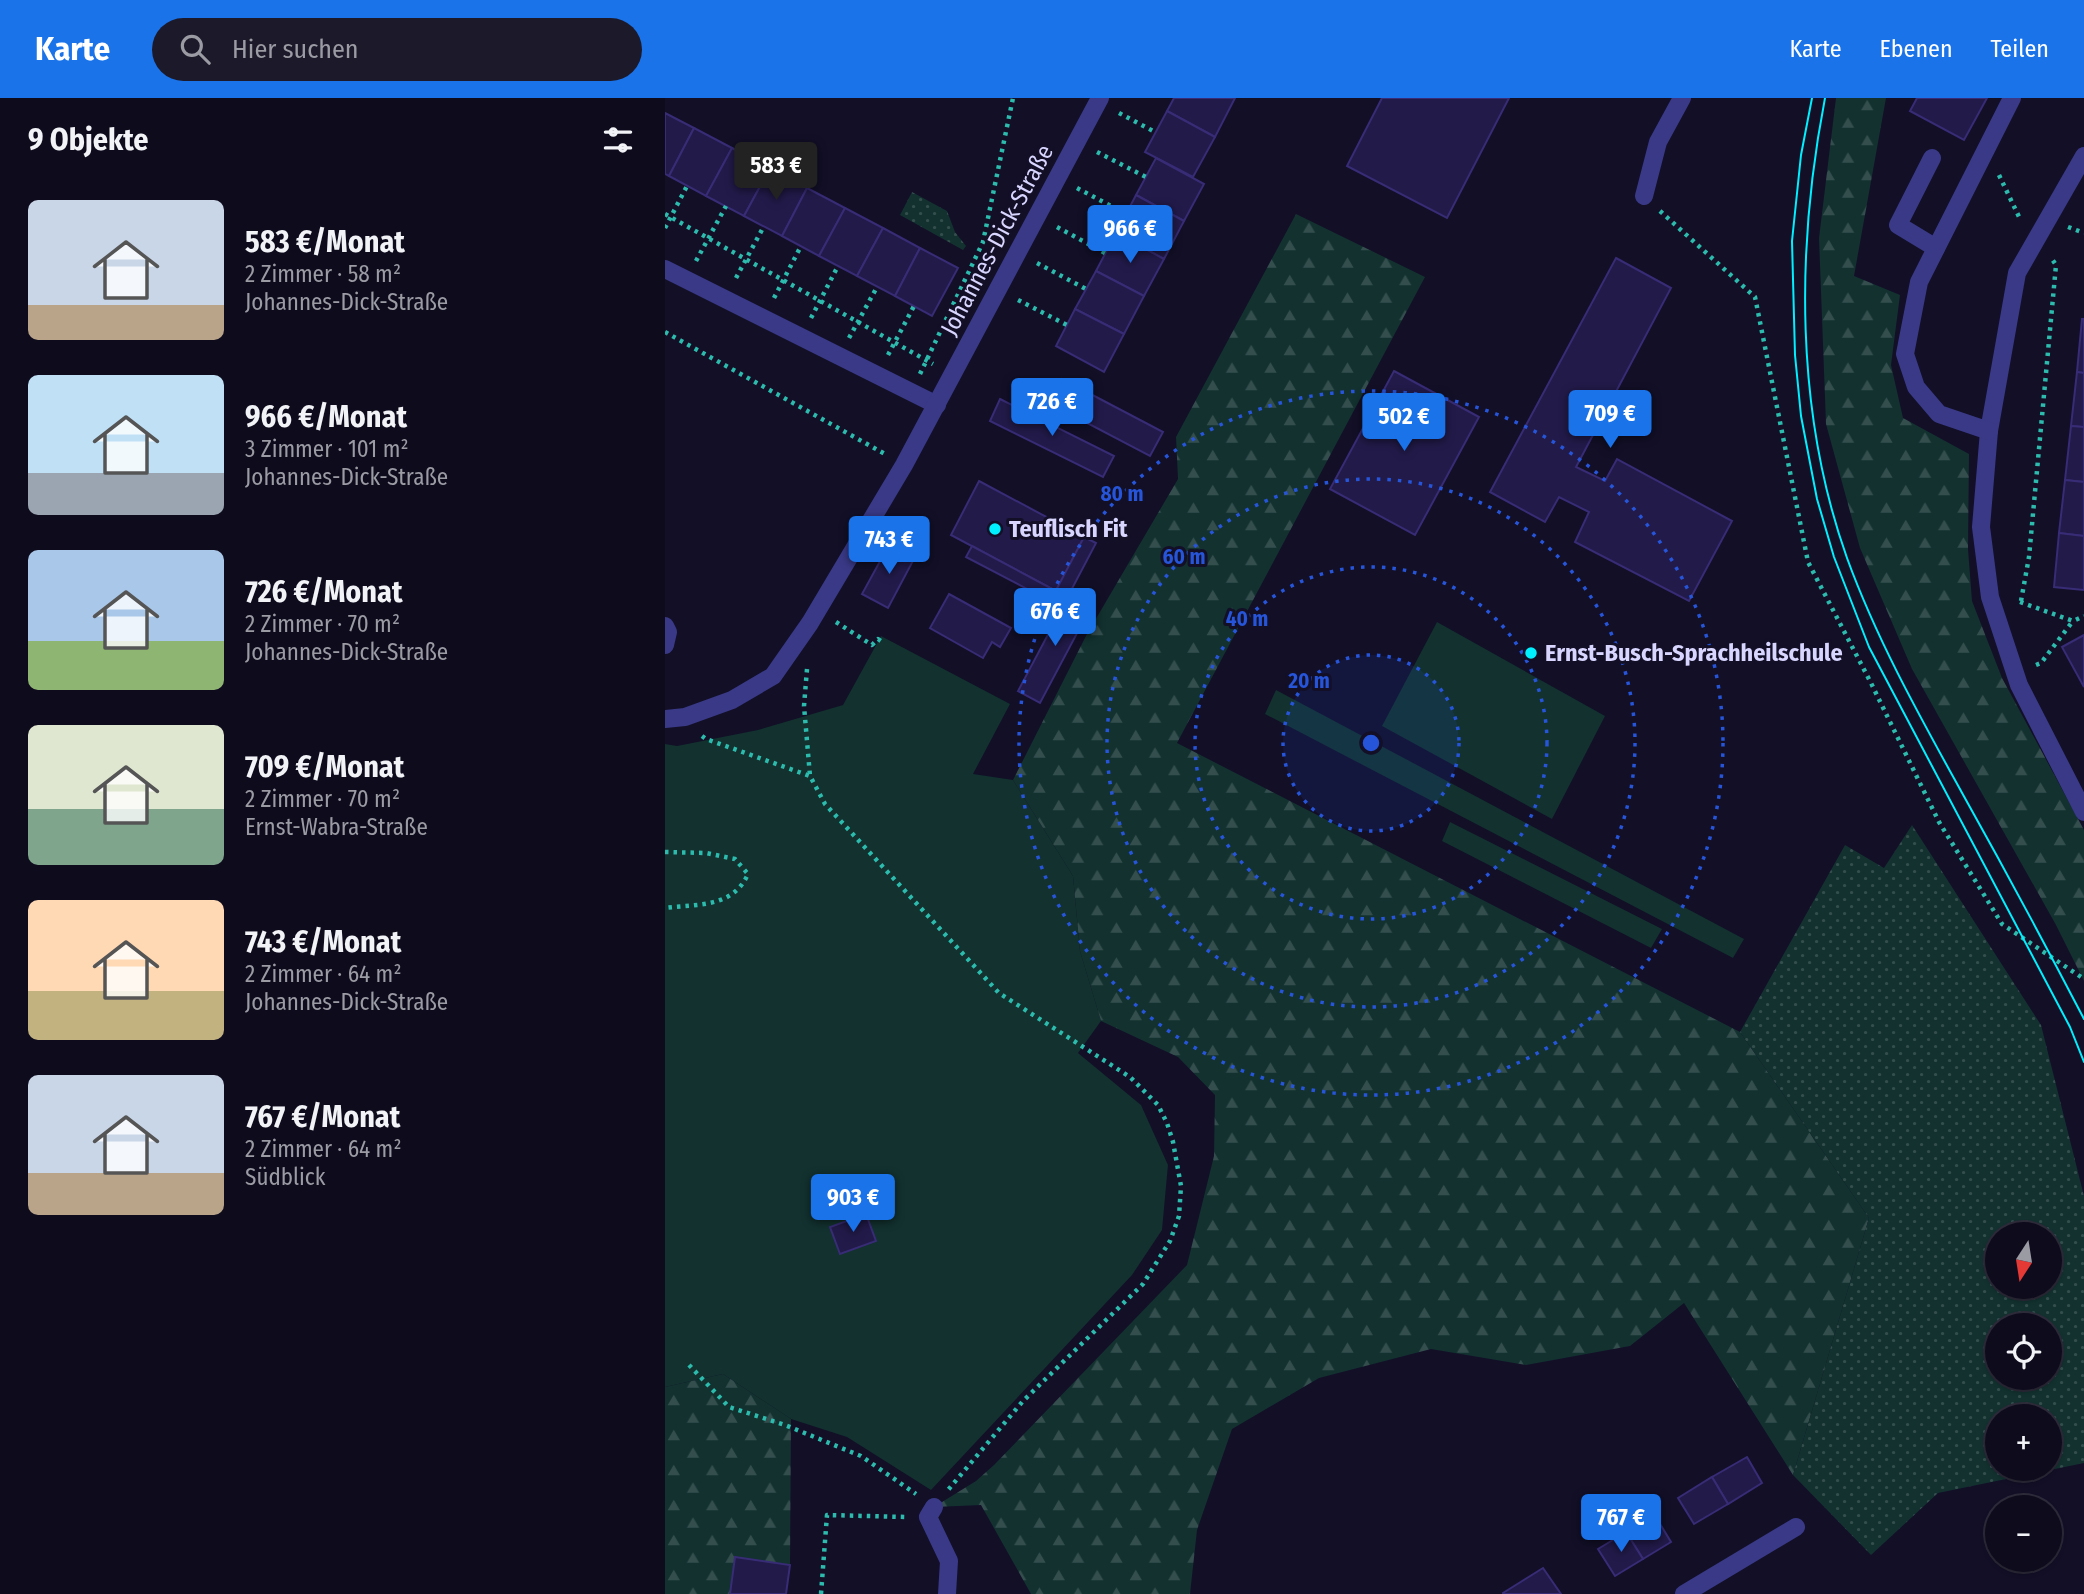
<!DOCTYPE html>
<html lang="de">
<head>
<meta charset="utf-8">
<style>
	body { margin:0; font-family:"Fira Sans Condensed",sans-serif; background:#1c192a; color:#f1f3f6; height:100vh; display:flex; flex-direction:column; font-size:26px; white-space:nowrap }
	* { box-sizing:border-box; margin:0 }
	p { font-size:23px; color:#9b9ba4 }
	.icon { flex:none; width:38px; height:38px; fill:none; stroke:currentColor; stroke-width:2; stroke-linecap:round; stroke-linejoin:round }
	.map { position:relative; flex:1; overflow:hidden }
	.panel { display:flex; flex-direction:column; background:#0e0b1d; width:665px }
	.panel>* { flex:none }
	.needle { width:46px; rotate:192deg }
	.controls { position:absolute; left:1320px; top:1124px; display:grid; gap:14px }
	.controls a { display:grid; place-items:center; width:77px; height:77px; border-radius:50%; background:#0e0b1d; box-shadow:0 2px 5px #0004,0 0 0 2px #2e2b3b; font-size:35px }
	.price { position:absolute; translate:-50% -60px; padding:0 16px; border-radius:7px; background:#1a73e8; color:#fff; font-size:23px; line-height:46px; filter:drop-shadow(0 2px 4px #0008) }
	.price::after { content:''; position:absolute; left:50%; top:42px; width:21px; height:16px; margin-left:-10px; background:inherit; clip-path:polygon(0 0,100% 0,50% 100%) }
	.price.selected { background:#222; color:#fff }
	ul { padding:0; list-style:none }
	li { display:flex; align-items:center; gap:21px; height:175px; padding:0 28px }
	li span { display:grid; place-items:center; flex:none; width:196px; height:140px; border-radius:10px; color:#555 }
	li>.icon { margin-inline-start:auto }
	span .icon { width:84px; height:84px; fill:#fffc; stroke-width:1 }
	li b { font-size:30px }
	h2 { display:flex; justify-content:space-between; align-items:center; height:84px; padding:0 28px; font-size:30px }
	header { display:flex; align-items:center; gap:42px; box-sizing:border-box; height:98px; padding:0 35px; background:#1a73e8; color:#fff }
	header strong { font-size:33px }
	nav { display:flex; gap:38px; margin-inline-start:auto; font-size:24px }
	.search { width:490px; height:63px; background:#1c192a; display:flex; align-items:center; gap:18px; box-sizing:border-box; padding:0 24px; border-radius:38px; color:#9b9ba4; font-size:26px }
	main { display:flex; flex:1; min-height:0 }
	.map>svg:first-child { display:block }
	.green { fill:#12312f }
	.forest { fill:url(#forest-firs) }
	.park { fill:url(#park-dots); fill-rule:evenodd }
	.building { fill:#221a49; stroke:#372c75; stroke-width:2 }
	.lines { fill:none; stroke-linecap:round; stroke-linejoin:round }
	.path { stroke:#2cbbad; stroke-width:4.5; stroke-dasharray:3.5 5; stroke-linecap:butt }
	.minor { stroke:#393987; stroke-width:18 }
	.tram { stroke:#01f0ff; stroke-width:2 }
	.ring { fill:none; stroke:#2655da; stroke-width:3.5; stroke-dasharray:3.5 7 }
	.poi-dot { fill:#01f0ff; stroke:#120f27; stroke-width:2.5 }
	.labels { text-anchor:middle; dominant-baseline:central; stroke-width:6; stroke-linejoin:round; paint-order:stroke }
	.street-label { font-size:24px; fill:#d8d5ff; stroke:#120f27 }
	.poi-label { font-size:24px; font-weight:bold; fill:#d8d5ff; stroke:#120f27; text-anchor:start }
	.centre { fill:#2655da; stroke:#120f27; stroke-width:3.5 }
	.ring-label { font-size:21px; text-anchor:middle; font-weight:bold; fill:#2655da; stroke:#120f27; stroke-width:6; stroke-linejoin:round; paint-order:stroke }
</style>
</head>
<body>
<header>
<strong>Karte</strong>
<div class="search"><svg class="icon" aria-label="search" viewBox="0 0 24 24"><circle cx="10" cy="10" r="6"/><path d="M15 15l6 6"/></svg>Hier suchen</div>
<nav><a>Karte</a><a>Ebenen</a><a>Teilen</a></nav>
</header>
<main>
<section class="panel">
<h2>9 Objekte<svg class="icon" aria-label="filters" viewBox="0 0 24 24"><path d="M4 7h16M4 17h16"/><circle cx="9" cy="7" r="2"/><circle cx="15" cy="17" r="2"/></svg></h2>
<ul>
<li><span style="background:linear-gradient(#c9d6e8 75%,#b9a48a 0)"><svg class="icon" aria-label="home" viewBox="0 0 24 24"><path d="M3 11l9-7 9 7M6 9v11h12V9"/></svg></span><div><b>583 €/Monat</b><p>2 Zimmer · 58 m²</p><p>Johannes-Dick-Straße</p></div></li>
<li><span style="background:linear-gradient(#bfe0f5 70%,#9aa5b1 0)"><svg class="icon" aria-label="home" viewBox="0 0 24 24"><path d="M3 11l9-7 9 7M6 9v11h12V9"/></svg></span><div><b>966 €/Monat</b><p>3 Zimmer · 101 m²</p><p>Johannes-Dick-Straße</p></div></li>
<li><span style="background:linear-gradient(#a9c7e8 65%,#8fb573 0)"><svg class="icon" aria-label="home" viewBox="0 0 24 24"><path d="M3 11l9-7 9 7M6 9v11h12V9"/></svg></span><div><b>726 €/Monat</b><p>2 Zimmer · 70 m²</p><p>Johannes-Dick-Straße</p></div></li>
<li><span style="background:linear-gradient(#dfe7d0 60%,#7fa58c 0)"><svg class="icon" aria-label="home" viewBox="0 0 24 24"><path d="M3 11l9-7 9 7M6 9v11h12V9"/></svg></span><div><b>709 €/Monat</b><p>2 Zimmer · 70 m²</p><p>Ernst-Wabra-Straße</p></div></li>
<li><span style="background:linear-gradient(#ffd9b3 65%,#c2b280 0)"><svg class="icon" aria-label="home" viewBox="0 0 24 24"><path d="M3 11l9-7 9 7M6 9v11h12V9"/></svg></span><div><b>743 €/Monat</b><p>2 Zimmer · 64 m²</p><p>Johannes-Dick-Straße</p></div></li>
<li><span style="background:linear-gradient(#c9d6e8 70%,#b9a48a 0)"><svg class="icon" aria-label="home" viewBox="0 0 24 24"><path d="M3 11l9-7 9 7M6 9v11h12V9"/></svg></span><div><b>767 €/Monat</b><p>2 Zimmer · 64 m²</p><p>Südblick</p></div></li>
</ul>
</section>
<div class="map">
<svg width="1419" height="1496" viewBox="0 0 1419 1496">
	<defs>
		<pattern id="forest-firs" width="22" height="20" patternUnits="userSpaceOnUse" patternTransform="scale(1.75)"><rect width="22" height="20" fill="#12312f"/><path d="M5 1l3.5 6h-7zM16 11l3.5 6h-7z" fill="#344e4e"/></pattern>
		<pattern id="park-dots" width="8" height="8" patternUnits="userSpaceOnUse" patternTransform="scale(1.75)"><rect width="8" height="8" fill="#12312f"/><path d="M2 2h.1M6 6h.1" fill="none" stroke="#344e4e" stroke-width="1.8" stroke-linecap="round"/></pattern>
	</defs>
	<rect width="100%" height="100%" fill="#120f27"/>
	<g class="green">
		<path d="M772 524 940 618 887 721 717 628Z"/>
		<path d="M216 538 345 606 308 676 348 682 408 778 415 853 436 923 413 955 476 1007 503 1067 497 1132 467 1177 266 1392 182 1339 126 1321 58 1276 0 1289V646L12 648 93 632 178 607Z"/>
		<path d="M611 592 1079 841 1068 860 600 616Z"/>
		<path d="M785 724 997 831 986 850 777 743Z"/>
	</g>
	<g class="forest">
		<path d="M1171 0H1221L1189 178 1235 197 1226 267 1238 320 1304 356 1303 451 1307 503 1337 580 1419 732V883L1391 827 1247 571 1195 450 1161 326 1154 140Z"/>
		<path d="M631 116 760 179 512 645 1075 934 1204 1120 1128 1377 1019 1205 965 1248 861 1267 766 1251 654 1280 567 1331 532 1432 525 1496H366L316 1407 269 1409 311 1383 329 1367 522 1167 549 1058 550 997 513 959 436 923 415 853 408 778 348 682 422 536 513 381 511 339Z"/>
		<path d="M58 1276 126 1321 125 1467 71 1459 65 1496H0V1289Z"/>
	</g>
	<g class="park">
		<path d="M247 94 282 113 290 134 301 148 298 152 235 117Z"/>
		<path d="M1247 727 1376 927 1419 1098V1365L1273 1395 1206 1457 1128 1377 1204 1120 1075 934 1180 747 1219 770ZM1332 1136H1384V1188H1332ZM1332 1227H1384V1279H1332ZM1332 1318H1384V1370H1332Z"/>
	</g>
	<g class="building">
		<path d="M509 0H570L550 39 502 13Z"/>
		<path d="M717 0H844L782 120 682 68Z"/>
		<path d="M1252 0H1322L1299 42 1245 13Z"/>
		<path d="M502 13 550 39 528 79 480 54Z"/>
		<path d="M0 15 29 30 4 78 0 76Z"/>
		<path d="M29 30 67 50 41 98 4 78Z"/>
		<path d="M67 50 105 70 79 118 41 98Z"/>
		<path d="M491 60 539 86 519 123 471 97Z"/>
		<path d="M105 70 142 90 117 138 79 118Z"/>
		<path d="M142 90 180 110 154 158 117 138Z"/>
		<path d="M471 97 519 123 499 161 451 135Z"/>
		<path d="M180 110 218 130 192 178 154 158Z"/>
		<path d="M218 130 255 150 230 198 192 178Z"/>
		<path d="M451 135 499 161 479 198 431 173Z"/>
		<path d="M255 150 293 170 267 218 230 198Z"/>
		<path d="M951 160 1006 190 911 369 940 383 952 361 1067 423 1024 503 910 444 924 414 894 399 880 424 825 394Z"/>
		<path d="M431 173 479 198 459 236 410 211Z"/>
		<path d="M410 211 459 236 439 274 391 248Z"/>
		<path d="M1417 221H1419V275L1412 274Z"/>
		<path d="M729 273 814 319 750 437 665 391Z"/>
		<path d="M1412 274 1419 275V329L1406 328Z"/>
		<path d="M397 281 498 334 485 358 384 305Z"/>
		<path d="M335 301 449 358 438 379 325 323Z"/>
		<path d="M1406 328 1419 329V384L1400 382Z"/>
		<path d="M1400 382 1419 384V438L1394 435Z"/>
		<path d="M314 383 419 439 391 493 286 437Z"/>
		<path d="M1394 435 1419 438V492L1389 489Z"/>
		<path d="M419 439 431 445 390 523 378 517Z"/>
		<path d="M225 445 250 459 223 510 197 496Z"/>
		<path d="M307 448 391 493 385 503 301 459Z"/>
		<path d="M405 495 427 507 375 605 353 593Z"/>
		<path d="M284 496 346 530 335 549 327 544 318 560 265 530Z"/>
		<path d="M1419 537V589L1397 549Z"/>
		<path d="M201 1116 211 1143 175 1156 165 1129Z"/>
		<path d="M1082 1359 1097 1385 1063 1406 1047 1379Z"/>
		<path d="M1047 1379 1063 1406 1029 1426 1013 1400Z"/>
		<path d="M989 1416 1006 1444 978 1461 961 1434Z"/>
		<path d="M961 1434 978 1461 950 1478 933 1451Z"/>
		<path d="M70 1459 125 1467 121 1496H65Z"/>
		<path d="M878 1470 896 1496H838V1495Z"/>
	</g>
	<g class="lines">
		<g class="path">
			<path d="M454 15 490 34"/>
			<path d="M432 54 481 79"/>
			<path d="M1334 77 1356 123"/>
			<path d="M412 90 461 116"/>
			<path d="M995 113 1090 199 1143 464 1206 585 1274 724 1337 826 1419 881"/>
			<path d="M0 116 268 266"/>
			<path d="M392 129 440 155"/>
			<path d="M1403 129 1419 135"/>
			<path d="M0 130 22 88"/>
			<path d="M31 163 61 108"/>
			<path d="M372 165 421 191"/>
			<path d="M71 180 99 128"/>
			<path d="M109 200 136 148"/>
			<path d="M353 202 402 227"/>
			<path d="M146 220 173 168"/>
			<path d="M0 234 220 356"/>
			<path d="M184 240 212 189"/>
			<path d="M223 257 249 208"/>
			<path d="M255 276 318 144 348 0"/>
			<path d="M1356 503 1364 459 1391 167 1387 161"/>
			<path d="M1355 504 1408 523 1419 518"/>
			<path d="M171 524 207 547 213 541 219 545"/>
			<path d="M1371 567 1376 565 1408 523"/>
			<path d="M142 571 139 608 145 678"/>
			<path d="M37 638 41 641 145 678 160 706 334 895 465 979 493 1007 502 1025 508 1044 516 1088 514 1118 505 1143 478 1186 358 1303 283 1392"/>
			<path d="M0 754 41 755 70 761 83 776C68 810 32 806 0 810"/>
			<path d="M24 1267 64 1309 120 1327 196 1358 251 1396"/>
			<path d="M156 1496 162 1417 241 1419"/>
		</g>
		<g class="minor">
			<path d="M1419 58 1352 175 1324 333 1316 429 1325 499 1354 587 1419 714"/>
			<path d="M1267 60 1233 127 1271 150"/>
			<path d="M979 98 993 44 1017 0"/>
			<path d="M0 171 272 307"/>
			<path d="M1324 333 1274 316 1251 289 1240 256 1254 184 1347 0"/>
			<path d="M0 528 3 534 0 547"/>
			<path d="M0 621 20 619 67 602 108 578 145 525 239 367 435 0"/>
			<path d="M269 1409 263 1419 284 1463 282 1496"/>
			<path d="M1019 1496 1131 1429"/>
		</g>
		<g class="tram">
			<path d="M1147 0 1136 57 1127 143 1130 257 1136 318 1152 401 1169 459 1204 549 1405 929 1419 964"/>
			<path d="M1160 0C1131 150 1130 314 1182 460 1212 542 1254 617 1296 693 1338 768 1379 844 1419 921"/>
		</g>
	</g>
	<circle cx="706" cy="645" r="88" fill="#2655da" fill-opacity=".12"/>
	<g class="ring">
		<circle cx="706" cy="645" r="88"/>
		<circle cx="706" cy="645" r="176"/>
		<circle cx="706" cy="645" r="264"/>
		<circle cx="706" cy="645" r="352"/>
	</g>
	<g class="poi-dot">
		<circle cx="330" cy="431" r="7"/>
		<circle cx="866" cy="555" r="7"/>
	</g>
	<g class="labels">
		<g class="street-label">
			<text transform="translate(332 142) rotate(-62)">Johannes-Dick-Straße</text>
		</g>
		<g class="poi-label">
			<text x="344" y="431">Teuflisch Fit</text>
			<text x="880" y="555">Ernst-Busch-Sprachheilschule</text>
		</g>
	</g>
	<circle cx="706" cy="645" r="10" class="centre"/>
	<g class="ring-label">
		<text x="457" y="403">80 m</text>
		<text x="519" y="466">60 m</text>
		<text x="582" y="528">40 m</text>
		<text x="644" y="590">20 m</text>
	</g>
</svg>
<div class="controls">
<a><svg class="needle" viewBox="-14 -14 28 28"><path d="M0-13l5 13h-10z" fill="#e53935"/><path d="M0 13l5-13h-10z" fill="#9b9ba4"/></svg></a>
<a><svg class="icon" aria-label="locate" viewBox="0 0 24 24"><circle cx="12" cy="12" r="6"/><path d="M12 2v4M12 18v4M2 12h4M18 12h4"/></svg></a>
<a>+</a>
<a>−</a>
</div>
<b class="price selected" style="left:111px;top:104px">583 €</b>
<b class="price" style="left:465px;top:167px">966 €</b>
<b class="price" style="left:387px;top:340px">726 €</b>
<b class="price" style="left:945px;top:352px">709 €</b>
<b class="price" style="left:739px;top:355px">502 €</b>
<b class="price" style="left:224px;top:478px">743 €</b>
<b class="price" style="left:390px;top:550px">676 €</b>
<b class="price" style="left:188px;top:1136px">903 €</b>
<b class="price" style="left:956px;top:1456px">767 €</b>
</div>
</main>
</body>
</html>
